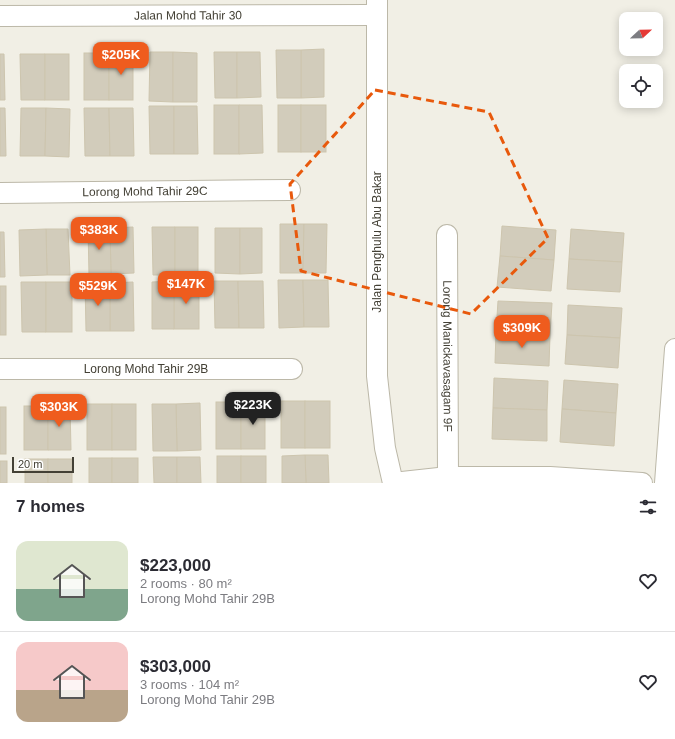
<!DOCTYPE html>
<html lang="en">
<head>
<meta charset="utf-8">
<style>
	body { margin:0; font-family:Arial,sans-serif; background:#f2f2f3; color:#2b2b33; height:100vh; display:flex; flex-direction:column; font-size:15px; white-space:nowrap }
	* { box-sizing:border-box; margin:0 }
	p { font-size:13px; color:#7c7c81 }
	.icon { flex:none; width:22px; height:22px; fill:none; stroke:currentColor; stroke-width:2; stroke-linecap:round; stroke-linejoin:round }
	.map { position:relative; height:483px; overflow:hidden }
	.details { display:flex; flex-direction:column; background:#fff; flex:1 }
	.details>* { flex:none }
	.needle { width:26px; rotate:68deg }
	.tools { position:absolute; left:619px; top:12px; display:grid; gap:8px }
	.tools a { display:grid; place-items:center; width:44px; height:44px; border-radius:8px; background:#fff; box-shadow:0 2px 10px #0003; font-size:20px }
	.scale { position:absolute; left:12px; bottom:10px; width:62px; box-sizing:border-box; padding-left:4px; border:2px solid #434035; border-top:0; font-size:11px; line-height:14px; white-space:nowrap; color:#434035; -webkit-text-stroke:3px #fff; paint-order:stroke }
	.price { position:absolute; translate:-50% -34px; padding:0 9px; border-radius:8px; background:#ef5c1e; color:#fff; font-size:13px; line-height:26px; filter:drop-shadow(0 1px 2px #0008) }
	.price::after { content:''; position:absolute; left:50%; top:24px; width:12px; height:9px; margin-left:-6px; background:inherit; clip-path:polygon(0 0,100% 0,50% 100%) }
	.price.active { background:#222; color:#fff }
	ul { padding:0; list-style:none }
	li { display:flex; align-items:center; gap:12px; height:100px; padding:0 16px }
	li+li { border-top:1px solid #e1e1e2 }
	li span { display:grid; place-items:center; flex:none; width:112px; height:80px; border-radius:12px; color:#555 }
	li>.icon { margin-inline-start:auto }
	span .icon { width:48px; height:48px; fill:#fffc; stroke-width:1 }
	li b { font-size:17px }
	h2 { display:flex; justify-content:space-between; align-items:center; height:48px; padding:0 16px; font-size:17px }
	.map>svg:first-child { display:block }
	.building { fill:#d2ccbb; stroke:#cdc5ae }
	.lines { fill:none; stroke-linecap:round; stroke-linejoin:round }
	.minor-casing { stroke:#bcb8a8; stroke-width:22 }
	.minor { stroke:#fff; stroke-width:20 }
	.marked { fill:none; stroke:#e8590c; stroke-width:3; stroke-dasharray:8 5; stroke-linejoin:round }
	.labels { text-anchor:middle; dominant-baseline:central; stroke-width:3.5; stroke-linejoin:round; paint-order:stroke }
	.street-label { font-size:12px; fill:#434035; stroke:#fff }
</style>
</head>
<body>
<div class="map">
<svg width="675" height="483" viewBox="0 0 675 483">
	<rect width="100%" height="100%" fill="#f1efe5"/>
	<g class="building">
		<path d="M324 49V97L301 98V50Z"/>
		<path d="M276 50H301V98H277Z"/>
		<path d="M150 52H173V102L149 101Z"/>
		<path d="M173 52 197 53V102H173Z"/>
		<path d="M214 52H237V98H215Z"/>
		<path d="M237 52H260L261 97 237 98Z"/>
		<rect x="84" y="53" width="25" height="47"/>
		<rect x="109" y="53" width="24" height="47"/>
		<path d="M0 54H4L5 100H0Z"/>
		<path d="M20 54H45V100H21Z"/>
		<rect x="45" y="54" width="24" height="46"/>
		<rect x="214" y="105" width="25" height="49"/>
		<path d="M239 105H262L263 153 239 154Z"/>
		<rect x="278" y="105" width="23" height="47"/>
		<rect x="301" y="105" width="25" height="47"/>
		<path d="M149 106H174V154H150Z"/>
		<path d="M174 106H197L198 154H174Z"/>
		<path d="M0 108H5L6 156H0Z"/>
		<path d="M21 108H46L45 156H20Z"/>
		<path d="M46 108 70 109 69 157 45 156Z"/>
		<path d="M84 108H109L110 156H85Z"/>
		<path d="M109 108H133L134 156H110Z"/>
		<path d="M280 224H304L303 273H280Z"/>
		<path d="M304 224H327L326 273H303Z"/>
		<path d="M502 226 556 230 554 260 500 256Z"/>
		<path d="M133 227 134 273 111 274 110 228Z"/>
		<path d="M152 227H175V275H153Z"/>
		<rect x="175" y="227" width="23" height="48"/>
		<path d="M88 228H110L111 274 89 275Z"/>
		<path d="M215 228H240V274L215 273Z"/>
		<path d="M240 228H262V273L240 274Z"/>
		<path d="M46 229H68L70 275H47Z"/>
		<path d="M46 229 47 275 20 276 19 230Z"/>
		<path d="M571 229 624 233 622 262 569 259Z"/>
		<path d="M0 232H4L5 277H0Z"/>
		<path d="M500 256 554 260 551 291 497 287Z"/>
		<path d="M569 259 622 262 620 292 567 289Z"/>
		<path d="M278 280H303L304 327 279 328Z"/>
		<path d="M303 280H328L329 327H304Z"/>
		<rect x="174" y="281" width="25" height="48"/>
		<path d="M174 281V329H152V282Z"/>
		<path d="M214 281H238L239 328H215Z"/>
		<path d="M238 281H263L264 328H239Z"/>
		<path d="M21 282H46V332H22Z"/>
		<rect x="46" y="282" width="26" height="50"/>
		<path d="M133 282 134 331H110V283Z"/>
		<path d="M85 283H110V331H86Z"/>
		<rect x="0" y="286" width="6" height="49"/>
		<path d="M498 301 552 303 550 335 496 332Z"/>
		<path d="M568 305 622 308 620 338 567 335Z"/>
		<path d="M496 332 550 335 549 366 495 363Z"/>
		<path d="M567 335 620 338 618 368 565 364Z"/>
		<path d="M494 378 548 381 547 410 493 408Z"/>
		<path d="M564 380 618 384 616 413 562 409Z"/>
		<rect x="281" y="401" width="24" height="47"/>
		<rect x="305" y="401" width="25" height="47"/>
		<rect x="216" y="402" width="25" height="47"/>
		<rect x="241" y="402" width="24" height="47"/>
		<path d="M200 403 201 450 177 451 176 404Z"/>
		<rect x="87" y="404" width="25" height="46"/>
		<rect x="112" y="404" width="24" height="46"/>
		<path d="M152 404H176L177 451H153Z"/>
		<rect x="24" y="406" width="24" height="44"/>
		<path d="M48 406H70L71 450H48Z"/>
		<rect x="0" y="407" width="6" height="47"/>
		<path d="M493 408 547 410V441L492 439Z"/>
		<path d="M562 409 616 413 614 446 560 442Z"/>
		<path d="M305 455H328L329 483H306Z"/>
		<path d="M305 455 306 483H282V456Z"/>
		<rect x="217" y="456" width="24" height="27"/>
		<rect x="241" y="456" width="25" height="27"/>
		<path d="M153 457H177V483H154Z"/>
		<path d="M177 457H200L201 483H177Z"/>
		<rect x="89" y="458" width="23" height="25"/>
		<rect x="112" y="458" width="26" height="25"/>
		<rect x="25" y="459" width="23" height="24"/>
		<rect x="48" y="459" width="24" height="24"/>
		<rect x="0" y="461" width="7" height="22"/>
	</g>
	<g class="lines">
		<g class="minor-casing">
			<g id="minor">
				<path d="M377 0V376L385 448 393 483"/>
				<path id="s1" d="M0 16 376 15"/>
				<path id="s2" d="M0 193 290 190"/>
				<path id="s3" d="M447 235 448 477 450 483"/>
				<path id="s4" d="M0 369H292"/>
				<path d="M393 483 448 477H550L642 483"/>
				<path d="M665 483 675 349"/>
			</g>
		</g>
		<use href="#minor" class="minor"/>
	</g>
	<path class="marked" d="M375 90 489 112 548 238 471 314 301 271 290 184Z"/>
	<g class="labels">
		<g class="street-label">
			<text stroke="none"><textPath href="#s1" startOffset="188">Jalan Mohd Tahir 30</textPath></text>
			<text stroke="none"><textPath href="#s2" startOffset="145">Lorong Mohd Tahir 29C</textPath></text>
			<text transform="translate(377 242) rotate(-90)">Jalan Penghulu Abu Bakar</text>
			<text stroke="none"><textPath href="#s3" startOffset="121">Lorong Manickavasagam 9F</textPath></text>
			<text stroke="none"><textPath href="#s4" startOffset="146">Lorong Mohd Tahir 29B</textPath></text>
		</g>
	</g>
</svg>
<div class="tools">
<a><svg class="needle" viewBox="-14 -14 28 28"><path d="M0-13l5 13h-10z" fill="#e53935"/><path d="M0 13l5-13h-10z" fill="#7c7c81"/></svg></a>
<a><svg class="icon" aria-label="locate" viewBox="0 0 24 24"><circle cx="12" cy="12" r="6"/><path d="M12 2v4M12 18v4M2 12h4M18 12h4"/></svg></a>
</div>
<div class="scale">20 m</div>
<b class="price" style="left:121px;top:76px">$205K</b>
<b class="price" style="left:99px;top:251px">$383K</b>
<b class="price" style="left:186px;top:305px">$147K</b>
<b class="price" style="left:98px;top:307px">$529K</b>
<b class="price" style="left:522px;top:349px">$309K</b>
<b class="price active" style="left:253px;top:426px">$223K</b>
<b class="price" style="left:59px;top:428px">$303K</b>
</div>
<section class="details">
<h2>7 homes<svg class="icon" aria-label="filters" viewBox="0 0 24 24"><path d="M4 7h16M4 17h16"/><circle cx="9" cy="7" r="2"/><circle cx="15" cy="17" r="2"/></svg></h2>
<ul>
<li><span style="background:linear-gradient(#dfe7d0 60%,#7fa58c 0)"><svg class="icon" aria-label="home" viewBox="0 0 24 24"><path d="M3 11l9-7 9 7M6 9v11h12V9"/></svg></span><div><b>$223,000</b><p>2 rooms · 80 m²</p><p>Lorong Mohd Tahir 29B</p></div><svg class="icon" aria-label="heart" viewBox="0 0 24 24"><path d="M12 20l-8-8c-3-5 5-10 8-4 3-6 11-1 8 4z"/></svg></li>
<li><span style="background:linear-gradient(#f6c9c9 60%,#b9a48a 0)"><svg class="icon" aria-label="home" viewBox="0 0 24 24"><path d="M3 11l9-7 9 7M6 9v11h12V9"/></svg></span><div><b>$303,000</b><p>3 rooms · 104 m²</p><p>Lorong Mohd Tahir 29B</p></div><svg class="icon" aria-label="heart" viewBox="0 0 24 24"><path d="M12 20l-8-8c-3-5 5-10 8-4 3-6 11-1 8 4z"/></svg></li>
</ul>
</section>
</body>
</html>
